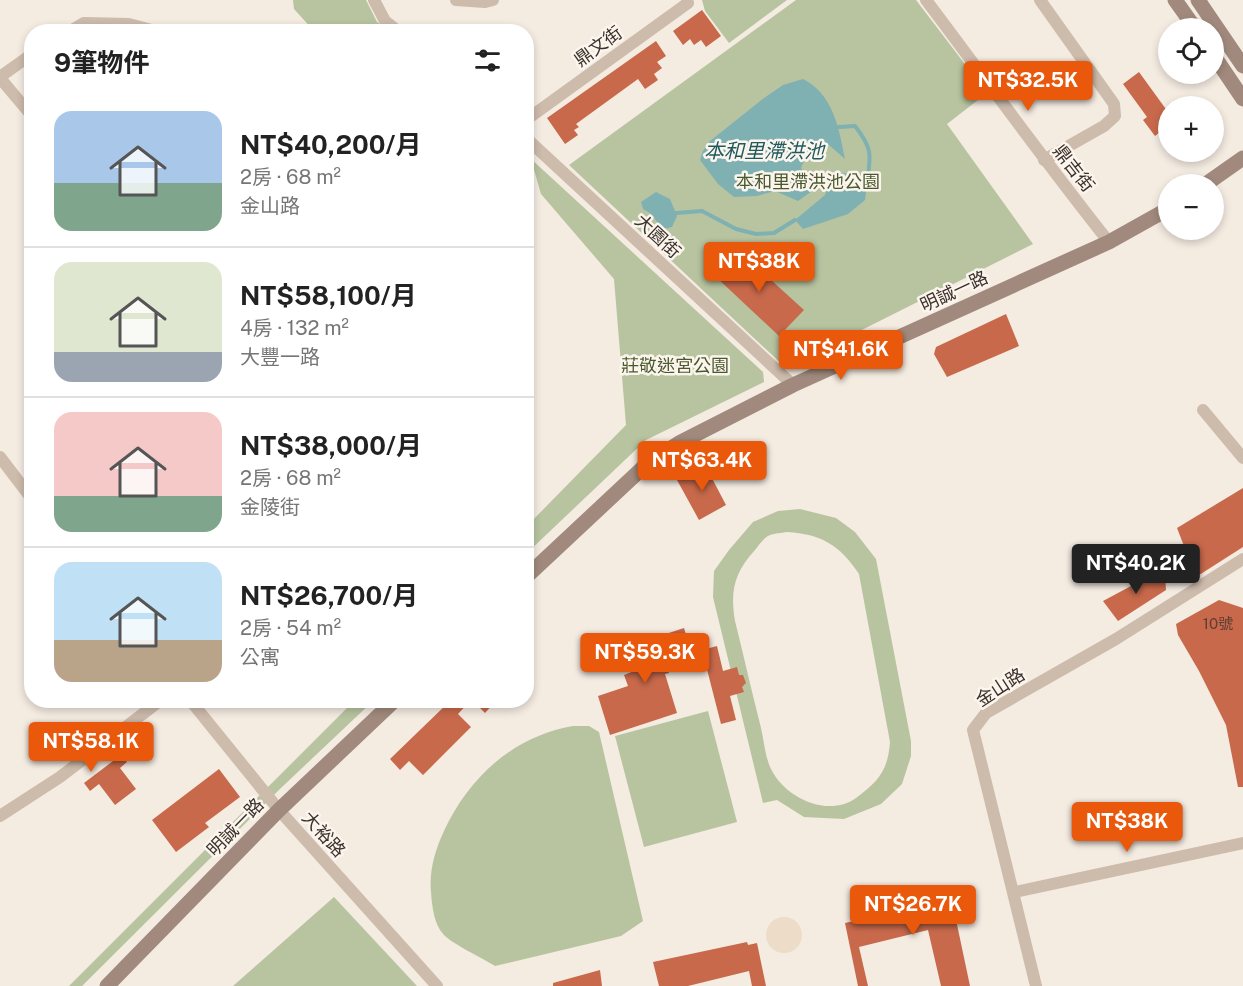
<!DOCTYPE html>
<html lang="zh-TW">
<head>
<meta charset="utf-8">
<style>
	body { margin:0; font-family:"Public Sans","Noto Sans TC",sans-serif; background:#f2f2f2; color:#222; height:100vh; display:flex; flex-direction:column; font-size:22px; white-space:nowrap }
	* { box-sizing:border-box; margin:0 }
	p { font-size:20px; color:#767676 }
	.icon { flex:none; width:33px; height:33px; fill:none; stroke:currentColor; stroke-width:2; stroke-linecap:round; stroke-linejoin:round }
	.map { position:relative; flex:1; overflow:hidden }
	.panel { position:absolute; left:24px; top:24px; width:510px; height:684px; display:flex; flex-direction:column; background:#fff; border-radius:24px; box-shadow:0 3px 9px #0003 }
	.panel>* { flex:none }
	.fabs { position:absolute; left:1158px; top:18px; display:grid; gap:12px }
	.fabs a { display:grid; place-items:center; width:66px; height:66px; border-radius:50%; background:#fff; box-shadow:0 3px 9px #0003; font-size:30px }
	.price { position:absolute; translate:-50% -51px; padding:0 14px; border-radius:6px; background:#ea580c; color:#fff; font-size:20px; line-height:39px; filter:drop-shadow(0 2px 3px #0008) }
	.price::after { content:''; position:absolute; left:50%; top:36px; width:18px; height:14px; margin-left:-9px; background:inherit; clip-path:polygon(0 0,100% 0,50% 100%) }
	.price.active { background:#222; color:#fff }
	ul { padding:0; list-style:none }
	li { display:flex; align-items:center; gap:18px; height:150px; padding:0 30px }
	li+li { border-top:2px solid #e0e0e0 }
	li span { display:grid; place-items:center; flex:none; width:168px; height:120px; border-radius:18px; color:#555 }
	li>.icon { margin-inline-start:auto }
	span .icon { width:72px; height:72px; fill:#fffc; stroke-width:1 }
	li b { font-size:26px }
	h2 { display:flex; justify-content:space-between; align-items:center; height:72px; padding:0 30px; font-size:26px }
	.map>svg:first-child { display:block }
	.green { fill:#b8c4a0; fill-rule:evenodd }
	.plaza { fill:#ecdcc8 }
	.water { fill:#7fb0b2 }
	.lines { fill:none; stroke-linecap:round; stroke-linejoin:round }
	.stream { stroke:#7fb0b2; stroke-width:4 }
	.building { fill:#c8694b }
	.street { stroke:#cdbbac; stroke-width:12 }
	.secondary { stroke:#a18a7d; stroke-width:15 }
	.labels { text-anchor:middle; dominant-baseline:central; stroke-width:5; stroke-linejoin:round; paint-order:stroke }
	.number-label { font-size:15px; fill:#5e3e33 }
	.street-label { font-size:18px; fill:#3b302b; stroke:#fbf5ee }
	.park-label { font-size:18px; fill:#4a5a2e; stroke:#fbf5ee }
	.water-label { font-size:20px; font-style:italic; fill:#1f5a5e; stroke:#fbf5ee }
</style>
</head>
<body>
<div class="map">
<svg width="1243" height="986" viewBox="0 0 1243 986">
	<rect width="100%" height="100%" fill="#f4ebe1"/>
	<g class="green">
		<path d="M293 0H366L377 22 390 31H314L294 9Z"/>
		<path d="M702 0H787L729 43 705 11Z"/>
		<path d="M796 0H916L987 93 947 124 1033 244 786 368 569 165Z"/>
		<path d="M531 159 763 372 764 382 646 440 527 553V526L626 425 614 279 541 194Z"/>
		<path d="M800 509 836 518 855 532 876 559 911 741V756L902 784 881 804 844 819 804 817 777 800 763 803 713 597 714 571 729 550 753 522 778 511ZM787 532C821 534 840 545 859 574L890 742C888 770 879 781 856 798 828 818 785 798 771 769 765 757 764 741 761 728 752 693 744 657 735 621 730 591 734 573 755 550 758 546 763 539 768 536 773 533 782 533 787 532Z"/>
		<path d="M354 701H373L282 787 82 986H69Z"/>
		<path d="M708 711 737 822 644 847 615 736Z"/>
		<path d="M573 726H589L599 732 643 921 621 936 495 966C484 959 451 943 444 935 434 925 432 906 431 892 429 871 435 850 444 831 469 777 514 736 573 726Z"/>
		<path d="M334 897 417 986H233Z"/>
	</g>
	<circle class="plaza" cx="784" cy="935" r="18"/>
	<g class="water">
		<path d="M803 79C833 94 839 128 845 159L829 145 807 153 801 168 807 177 815 174 819 181 812 191 798 201 775 191 757 196 734 197 718 184 700 160 703 151 710 141 764 98 783 85Z"/>
		<path d="M840 173 853 174 849 184 858 186 867 183 865 200 848 214 803 229 795 220 825 195 829 184Z"/>
		<path d="M656 192 670 199 677 216 672 227 663 229 650 213 643 209 641 202Z"/>
	</g>
	<g class="lines">
		<g class="stream">
			<path d="M839 127 855 126C873 149 871 155 867 183"/>
			<path d="M676 213 702 211 736 229 756 234 774 233 795 220"/>
		</g>
	</g>
	<g class="building">
		<path d="M702 10 721 36 706 47 701 40 694 45 690 39 683 45 673 31Z"/>
		<path d="M656 41 666 56 657 62 662 68 654 74 658 80 645 89 638 79 576 124 579 127 574 130 578 135 565 144 547 118Z"/>
		<path d="M1139 72 1168 112V126L1155 136 1143 120 1147 117 1123 84Z"/>
		<path d="M738 250 804 310 779 336 715 276Z"/>
		<path d="M1006 314 1019 346 947 377 934 354 936 347Z"/>
		<path d="M705 465 726 505 699 520 677 480Z"/>
		<path d="M1243 488V547L1196 577 1177 528Z"/>
		<path d="M1161 570 1165 575 1166 590 1118 621 1103 601Z"/>
		<path d="M1219 600 1243 608V787H1238L1226 725 1199 671 1178 635 1176 624Z"/>
		<path d="M684 628 692 654 666 662 669 673 665 674 677 713 610 735 598 696 628 686 624 675 634 671 626 647Z"/>
		<path d="M717 646 723 671 737 667 739 675H743L746 683 742 687 744 692 730 696 736 720 721 724 702 650Z"/>
		<path d="M451 700H471L458 714 471 727 423 775 409 761 400 770 390 759Z"/>
		<path d="M472 700H497L485 713Z"/>
		<path d="M121 755 127 762 120 768 136 789 115 805 99 784 90 791 84 783Z"/>
		<path d="M219 769 240 797 205 823 209 827 176 852 152 820Z"/>
		<path d="M946 896 951 916 955 915 970 986H941L928 930 859 947 868 986H858L845 923 854 921 853 916Z"/>
		<path d="M747 942 748 945 757 943 766 986H752L749 971 688 986H659L653 962Z"/>
		<path d="M600 970 602 986H553V983Z"/>
	</g>
	<g class="lines">
		<g class="street">
			<path d="M374 0 385 21 399 32"/>
			<path d="M456 0 485 2 493 0"/>
			<path d="M926 0C987 81 1046 163 1109 242"/>
			<path d="M1040 0 1114 104 1115 116 1104 126 1044 160"/>
			<path d="M69 32 84 23 129 24 159 32"/>
			<path d="M0 77 32 54"/>
			<path d="M0 78 32 116"/>
			<path d="M526 120 688 3 687 0"/>
			<path d="M526 138 793 385"/>
			<path d="M1203 410 1243 458"/>
			<path d="M0 457 32 499"/>
			<path d="M190 700 279 810 437 986"/>
			<path d="M0 816 60 777 161 700"/>
			<path d="M1015 892 1243 843"/>
			<path d="M1036 986 973 730 986 713 1116 639 1243 559"/>
		</g>
		<g class="secondary">
			<path d="M1175 0 1195 28"/>
			<path d="M1198 0 1243 66"/>
			<path d="M1214 56 1243 99"/>
			<path d="M1206 184 1243 158"/>
			<path d="M526 577 649 462 679 443 793 385 1109 242 1168 209"/>
			<path d="M107 986 279 810 395 700"/>
		</g>
	</g>
	<g class="labels">
		<g class="number-label">
			<text x="1218" y="623">10號</text>
		</g>
		<g class="street-label">
			<text transform="translate(598 46) rotate(-36)">鼎文街</text>
			<text transform="translate(1074 168) rotate(52)">鼎吉街</text>
			<text transform="translate(658 236) rotate(43)">大園街</text>
			<text transform="translate(954 291) rotate(-25)">明誠一路</text>
			<text transform="translate(1000 687) rotate(-33)">金山路</text>
			<text transform="translate(235 827) rotate(-46)">明誠一路</text>
			<text transform="translate(324 834) rotate(48)">大裕路</text>
		</g>
		<g class="park-label">
			<text x="808" y="181">本和里滯洪池公園</text>
			<text x="675" y="365">莊敬迷宮公園</text>
		</g>
		<g class="water-label">
			<text x="764" y="151">本和里滯洪池</text>
		</g>
	</g>
</svg>
<div class="fabs">
<a><svg class="icon" aria-label="locate" viewBox="0 0 24 24"><circle cx="12" cy="12" r="6"/><path d="M12 2v4M12 18v4M2 12h4M18 12h4"/></svg></a>
<a>+</a>
<a>−</a>
</div>
<b class="price" style="left:1028px;top:112px">NT$32.5K</b>
<b class="price" style="left:759px;top:293px">NT$38K</b>
<b class="price" style="left:841px;top:381px">NT$41.6K</b>
<b class="price" style="left:702px;top:492px">NT$63.4K</b>
<b class="price active" style="left:1136px;top:595px">NT$40.2K</b>
<b class="price" style="left:645px;top:684px">NT$59.3K</b>
<b class="price" style="left:91px;top:773px">NT$58.1K</b>
<b class="price" style="left:1127px;top:853px">NT$38K</b>
<b class="price" style="left:913px;top:936px">NT$26.7K</b>
<section class="panel">
<h2>9筆物件<svg class="icon" aria-label="filters" viewBox="0 0 24 24"><path d="M4 7h16M4 17h16"/><circle cx="9" cy="7" r="2"/><circle cx="15" cy="17" r="2"/></svg></h2>
<ul>
<li><span style="background:linear-gradient(#a9c7e8 60%,#7fa58c 0)"><svg class="icon" aria-label="home" viewBox="0 0 24 24"><path d="M3 11l9-7 9 7M6 9v11h12V9"/></svg></span><div><b>NT$40,200/月</b><p>2房 · 68 m²</p><p>金山路</p></div></li>
<li><span style="background:linear-gradient(#dfe7d0 75%,#9aa5b1 0)"><svg class="icon" aria-label="home" viewBox="0 0 24 24"><path d="M3 11l9-7 9 7M6 9v11h12V9"/></svg></span><div><b>NT$58,100/月</b><p>4房 · 132 m²</p><p>大豐一路</p></div></li>
<li><span style="background:linear-gradient(#f6c9c9 70%,#7fa58c 0)"><svg class="icon" aria-label="home" viewBox="0 0 24 24"><path d="M3 11l9-7 9 7M6 9v11h12V9"/></svg></span><div><b>NT$38,000/月</b><p>2房 · 68 m²</p><p>金陵街</p></div></li>
<li><span style="background:linear-gradient(#bfe0f5 65%,#b9a48a 0)"><svg class="icon" aria-label="home" viewBox="0 0 24 24"><path d="M3 11l9-7 9 7M6 9v11h12V9"/></svg></span><div><b>NT$26,700/月</b><p>2房 · 54 m²</p><p>公寓</p></div></li>
</ul>
</section>
</div>
</body>
</html>
